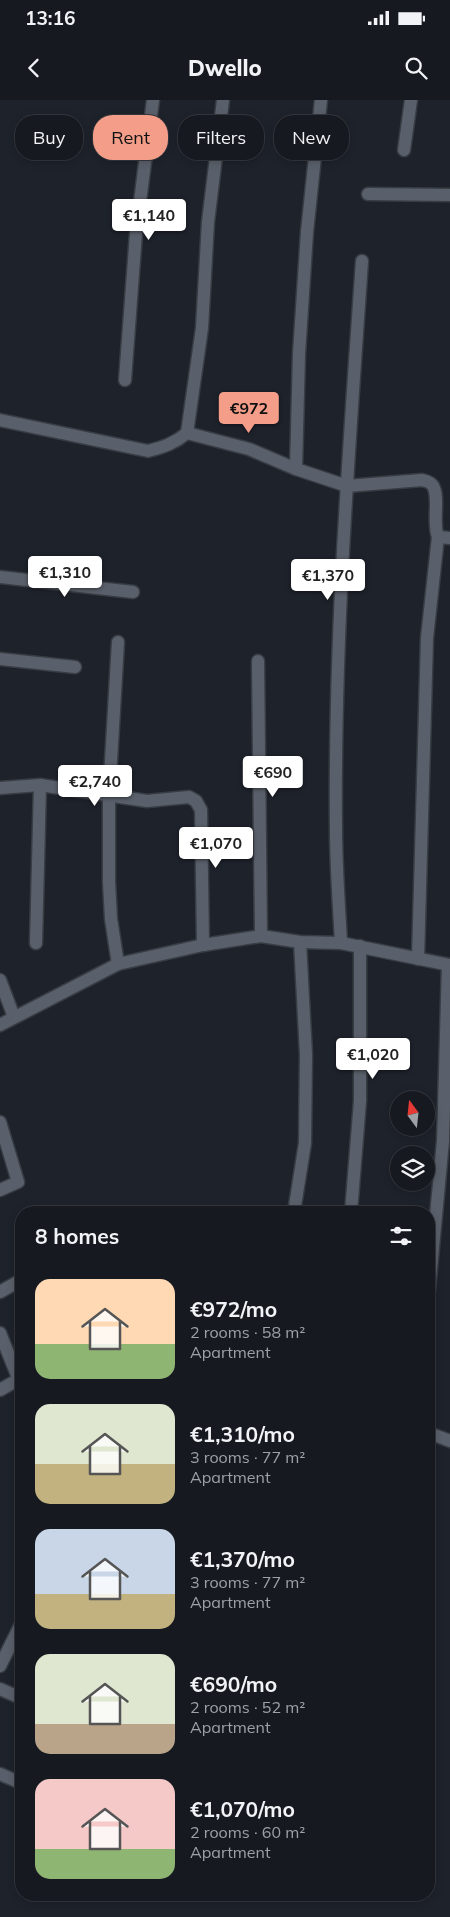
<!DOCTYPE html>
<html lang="en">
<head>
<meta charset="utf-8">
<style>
	body { margin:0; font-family:Mulish,sans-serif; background:#23272d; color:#f1f3f6; height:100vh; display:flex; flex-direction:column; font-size:19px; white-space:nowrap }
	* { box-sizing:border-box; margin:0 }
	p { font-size:16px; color:#9ea1a5 }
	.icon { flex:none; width:28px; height:28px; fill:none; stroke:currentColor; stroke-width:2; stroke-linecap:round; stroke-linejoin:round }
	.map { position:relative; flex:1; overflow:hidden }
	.drawer { position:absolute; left:15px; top:1106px; width:420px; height:695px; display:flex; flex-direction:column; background:#161a20; border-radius:20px; box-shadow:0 2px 8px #0003,0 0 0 1px #35383e }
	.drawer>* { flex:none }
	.top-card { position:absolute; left:15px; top:15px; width:420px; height:45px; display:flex; gap:10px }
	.needle { width:32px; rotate:345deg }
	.buttons { position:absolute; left:390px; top:991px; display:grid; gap:10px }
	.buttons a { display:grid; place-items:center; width:45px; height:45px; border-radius:50%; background:#161a20; box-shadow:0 2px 8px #0003,0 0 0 1px #35383e; font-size:25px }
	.price { position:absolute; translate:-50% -42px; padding:0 11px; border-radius:5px; background:#fff; color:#222; font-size:16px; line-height:32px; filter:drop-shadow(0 1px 2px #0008) }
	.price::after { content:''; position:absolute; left:50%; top:30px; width:15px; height:11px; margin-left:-8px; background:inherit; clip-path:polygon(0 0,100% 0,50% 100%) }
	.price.on { background:#f49e89; color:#111 }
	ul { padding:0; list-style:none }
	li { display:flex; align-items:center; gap:15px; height:125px; padding:0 20px }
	li span { display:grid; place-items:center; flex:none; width:140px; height:100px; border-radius:15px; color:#555 }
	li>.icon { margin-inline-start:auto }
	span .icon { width:60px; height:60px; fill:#fffc; stroke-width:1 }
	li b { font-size:21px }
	h2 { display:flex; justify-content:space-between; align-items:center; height:60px; padding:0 20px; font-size:21px }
	.tag { padding:0 18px; border-radius:20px; background:#161a20; box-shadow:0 2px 8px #0003,0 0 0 1px #35383e; font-size:18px; line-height:45px }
	.tag.on { background:#f49e89; color:#111 }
	.status { display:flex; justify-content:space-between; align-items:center; height:35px; padding:0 25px; background:#161a20; direction:ltr }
	.status svg { height:14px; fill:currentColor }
	header { display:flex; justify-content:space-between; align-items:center; height:65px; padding:0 20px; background:#161a20; font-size:22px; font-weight:800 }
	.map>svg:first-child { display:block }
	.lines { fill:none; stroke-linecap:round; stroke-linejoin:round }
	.minor-casing { stroke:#383c43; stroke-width:15 }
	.minor { stroke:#5a606b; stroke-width:12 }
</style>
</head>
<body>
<div class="status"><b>13:16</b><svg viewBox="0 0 49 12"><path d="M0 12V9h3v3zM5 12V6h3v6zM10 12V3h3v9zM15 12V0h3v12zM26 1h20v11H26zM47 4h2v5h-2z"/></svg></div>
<header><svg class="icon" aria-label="back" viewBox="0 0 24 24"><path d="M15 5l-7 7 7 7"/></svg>Dwello<svg class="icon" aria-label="search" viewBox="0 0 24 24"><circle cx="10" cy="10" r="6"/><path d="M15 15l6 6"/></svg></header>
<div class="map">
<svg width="450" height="1817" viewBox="0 0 450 1817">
	<rect width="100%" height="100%" fill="#1e222b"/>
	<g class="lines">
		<g class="minor-casing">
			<g id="minor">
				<path d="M404 50 411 0"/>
				<path d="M368 94 450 95"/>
				<path d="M125 280 136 133 153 0"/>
				<path d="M0 320 148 351C164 347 175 343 187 333L249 349 296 369 347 386 422 380C426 381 431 382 433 386 440 398 432 422 438 437L450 438"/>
				<path d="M187 333 202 228 208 122 223 0"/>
				<path d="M296 369 299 254 307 132 321 0"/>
				<path d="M0 477 133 492"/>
				<path d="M0 559 75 567"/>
				<path d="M258 561 261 836"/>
				<path d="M0 688 40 685 147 701 189 697 196 701 201 710 203 845"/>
				<path d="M36 843 40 685"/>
				<path d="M341 843C339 805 336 767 336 729 334 539 349 350 362 161"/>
				<path d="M418 859 427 538 438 437"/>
				<path d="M118 864 111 819 109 782V695L118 542"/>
				<path d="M0 880 14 917"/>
				<path d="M0 925 118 864 203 845 261 836 300 842 341 843 450 865"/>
				<path d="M0 1022 18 1082 0 1090"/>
				<path d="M291 1112H294L305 1043 306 955 300 842"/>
				<path d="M351 1112 360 1001V846"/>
				<path d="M429 1190 443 1041 448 865"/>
				<path d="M0 1192 21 1180"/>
				<path d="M0 1233 21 1285"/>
				<path d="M0 1290 21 1278"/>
				<path d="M429 1333 450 1341"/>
				<path d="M0 1566 21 1524"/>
				<path d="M0 1589 21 1598"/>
				<path d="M0 1674 21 1683"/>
			</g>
		</g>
		<use href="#minor" class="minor"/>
	</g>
</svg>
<div class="buttons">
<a><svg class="needle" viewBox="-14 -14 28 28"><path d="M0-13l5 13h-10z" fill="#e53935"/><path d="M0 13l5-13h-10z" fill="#9ea1a5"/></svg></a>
<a><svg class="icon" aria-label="layers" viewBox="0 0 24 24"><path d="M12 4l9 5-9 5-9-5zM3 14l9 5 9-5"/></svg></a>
</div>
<b class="price" style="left:149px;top:141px">€1,140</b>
<b class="price on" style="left:249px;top:334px">€972</b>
<b class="price" style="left:65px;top:498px">€1,310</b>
<b class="price" style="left:328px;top:501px">€1,370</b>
<b class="price" style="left:273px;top:698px">€690</b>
<b class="price" style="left:95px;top:707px">€2,740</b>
<b class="price" style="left:216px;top:769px">€1,070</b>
<b class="price" style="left:373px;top:980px">€1,020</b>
<div class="top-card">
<a class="tag">Buy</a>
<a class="tag on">Rent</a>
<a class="tag">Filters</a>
<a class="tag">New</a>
</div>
<section class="drawer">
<h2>8 homes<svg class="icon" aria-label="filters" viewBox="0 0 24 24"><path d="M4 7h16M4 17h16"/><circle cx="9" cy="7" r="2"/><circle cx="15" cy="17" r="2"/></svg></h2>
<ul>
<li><span style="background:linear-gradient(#ffd9b3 65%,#8fb573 0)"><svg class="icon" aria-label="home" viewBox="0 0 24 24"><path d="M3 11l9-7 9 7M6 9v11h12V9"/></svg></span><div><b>€972/mo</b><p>2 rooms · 58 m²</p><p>Apartment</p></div></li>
<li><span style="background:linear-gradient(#dfe7d0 60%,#c2b280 0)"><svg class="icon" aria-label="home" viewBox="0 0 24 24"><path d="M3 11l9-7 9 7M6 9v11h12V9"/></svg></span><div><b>€1,310/mo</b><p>3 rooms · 77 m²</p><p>Apartment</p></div></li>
<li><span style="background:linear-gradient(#c9d6e8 65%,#c2b280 0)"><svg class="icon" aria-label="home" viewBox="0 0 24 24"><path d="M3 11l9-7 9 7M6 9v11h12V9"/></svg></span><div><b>€1,370/mo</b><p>3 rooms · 77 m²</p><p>Apartment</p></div></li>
<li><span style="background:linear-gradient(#dfe7d0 70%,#b9a48a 0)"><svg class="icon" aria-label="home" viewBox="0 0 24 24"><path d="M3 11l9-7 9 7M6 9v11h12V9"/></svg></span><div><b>€690/mo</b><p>2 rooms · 52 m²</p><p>Apartment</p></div></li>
<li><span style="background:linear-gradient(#f6c9c9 70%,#8fb573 0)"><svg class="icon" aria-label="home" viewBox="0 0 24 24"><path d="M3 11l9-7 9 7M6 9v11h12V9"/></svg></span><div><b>€1,070/mo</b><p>2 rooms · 60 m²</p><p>Apartment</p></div></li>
</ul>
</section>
</div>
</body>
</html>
